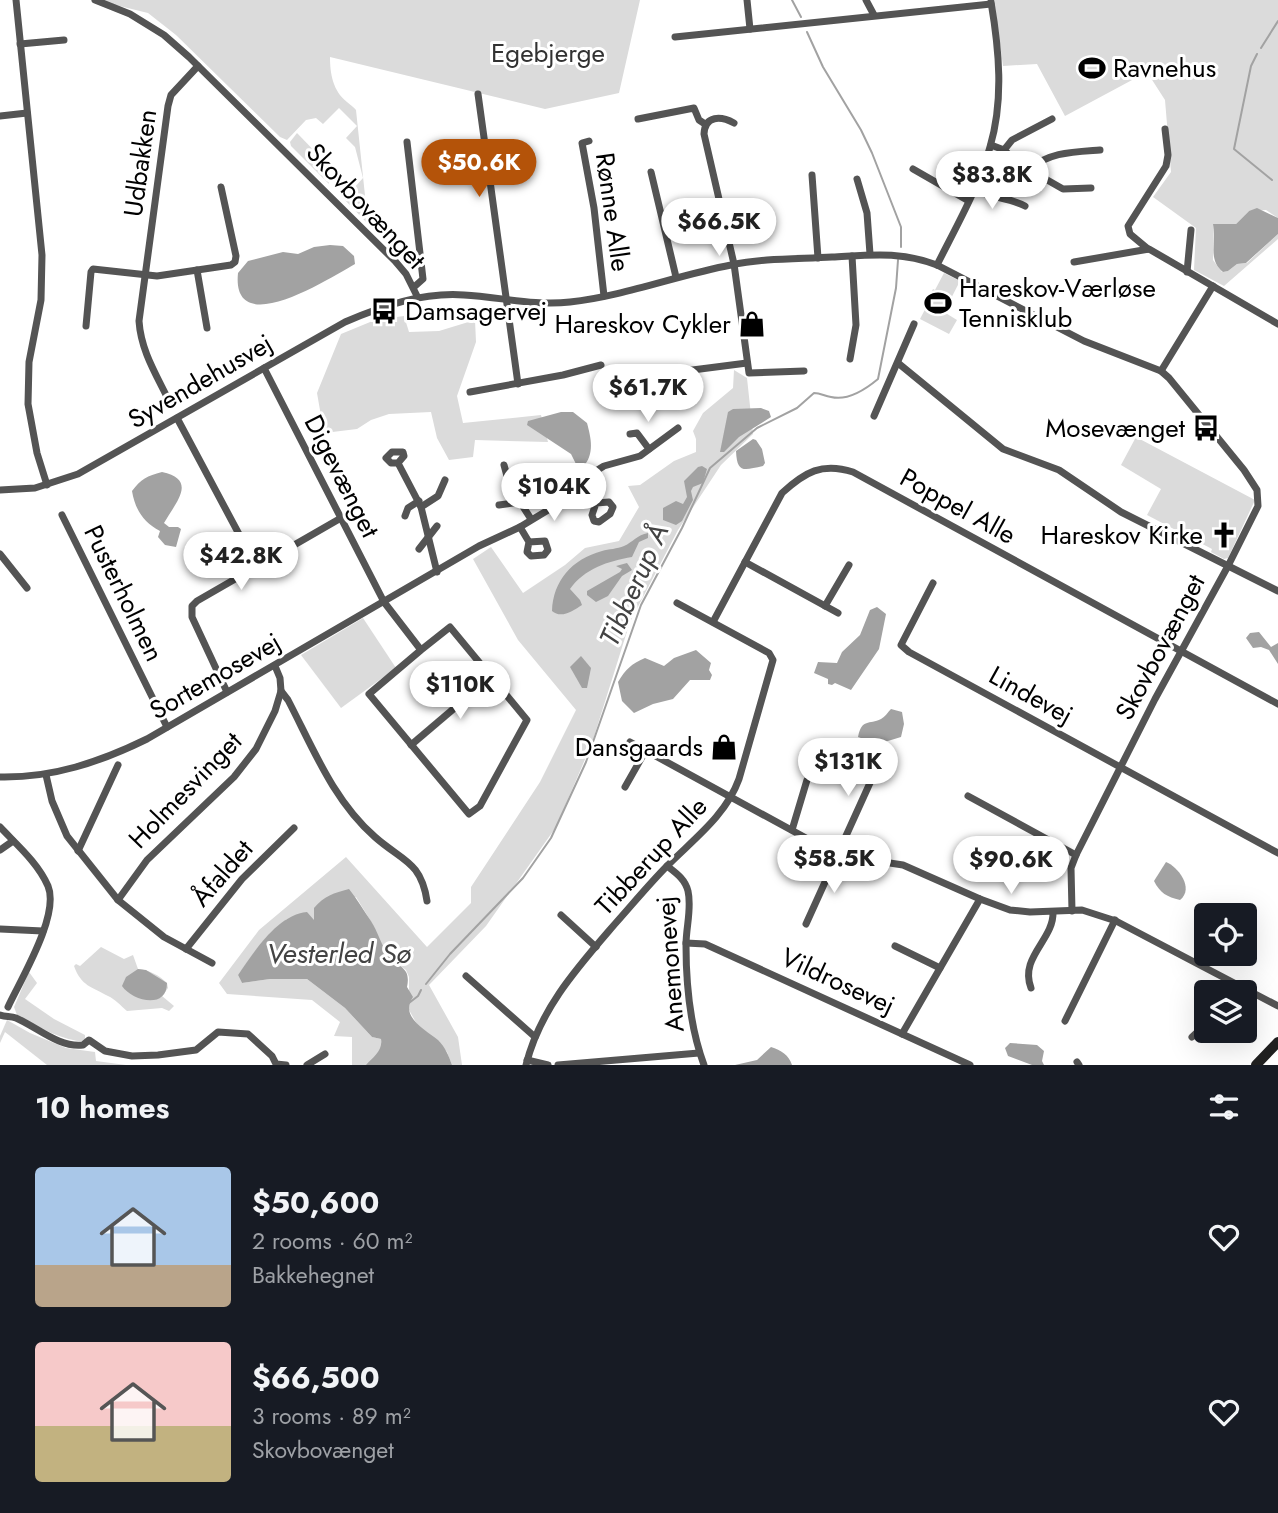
<!DOCTYPE html>
<html lang="en">
<head>
<meta charset="utf-8">
<style>
	body { margin:0; font-family:Jost,sans-serif; background:#242831; color:#f1f3f6; height:100vh; display:flex; flex-direction:column; font-size:26px; white-space:nowrap }
	* { box-sizing:border-box; margin:0 }
	p { font-size:23px; color:#9ea1a6 }
	.icon { flex:none; width:38px; height:38px; fill:none; stroke:currentColor; stroke-width:2; stroke-linecap:round; stroke-linejoin:round }
	.map { position:relative; height:1065px; overflow:hidden }
	.sheet { display:flex; flex-direction:column; background:#171b24; flex:1 }
	.sheet>* { flex:none }
	.fabs { position:absolute; left:1194px; top:903px; display:grid; gap:14px }
	.fabs a { display:grid; place-items:center; width:63px; height:63px; border-radius:7px; background:#171b24; box-shadow:0 7px 28px #0002; font-size:35px }
	.price { position:absolute; translate:-50% -60px; padding:0 16px; border-radius:24px; background:#fff; color:#222; font-size:23px; line-height:46px; filter:drop-shadow(0 2px 4px #0008) }
	.price::after { content:''; position:absolute; left:50%; top:42px; width:21px; height:16px; margin-left:-10px; background:inherit; clip-path:polygon(0 0,100% 0,50% 100%) }
	.price.active { background:#b45309; color:#fff }
	ul { padding:0; list-style:none }
	li { display:flex; align-items:center; gap:21px; height:175px; padding:0 35px }
	li span { display:grid; place-items:center; flex:none; width:196px; height:140px; border-radius:7px; color:#555 }
	li>.icon { margin-inline-start:auto }
	span .icon { width:84px; height:84px; fill:#fffc; stroke-width:1 }
	li b { font-size:30px }
	h2 { display:flex; justify-content:space-between; align-items:center; height:84px; padding:0 35px; font-size:30px }
	.map>svg:first-child { display:block }
	.green { fill:#dbdbdb }
	.water { fill:#a2a2a2 }
	.lines { fill:none; stroke-linecap:round; stroke-linejoin:round }
	.stream { stroke:#a2a2a2; stroke-width:2 }
	.street { stroke:#545454; stroke-width:7 }
	.secondary { stroke:#212121; stroke-width:10 }
	.labels { text-anchor:middle; dominant-baseline:central; stroke-width:6; stroke-linejoin:round; paint-order:stroke }
	.park-label { font-size:26px; fill:#323232; stroke:#fff }
	.poi-label { font-size:26px; fill:#000; stroke:#fff; text-anchor:end }
	.street-label { font-size:26px; fill:#000; stroke:#fff }
	.water-label { font-size:28px; font-style:italic; fill:#434343; stroke:#fff }
</style>
</head>
<body>
<div class="map">
<svg width="1278" height="1065" viewBox="0 0 1278 1065">
	<rect width="100%" height="100%" fill="#fff"/>
	<g class="green">
		<path d="M95 0H640L619 93 545 109 330 57C330 74 333 91 347 102 350 105 354 107 356 110L368 224 344 199 363 178 355 147 346 138 357 126 339 108 323 124 316 118 306 120 287 140 280 137 176 35 148 13Z"/>
		<path d="M994 0H1278V218L1266 210 1249 211 1236 224H1214L1213 260 1222 272 1228 271 1237 264 1247 263 1278 234V239L1224 286 1194 270 1196 228 1153 197 1171 172 1165 100 1147 72 1065 116 1037 64 1003 66Z"/>
		<path d="M297 133 324 161 329 184 291 146 290 142Z"/>
		<path d="M944 273 960 281 944 312 957 320 949 334 920 319 933 294 931 293 933 289 935 290Z"/>
		<path d="M404 316 409 332 439 331 475 320 476 342 457 396 463 423 541 415 548 442 475 440 473 457 449 460 437 438 431 412 389 414 371 420 357 429 324 433 317 393 341 334 375 320Z"/>
		<path d="M734 370 747 378 753 434 721 465 678 530 630 622 592 743 556 827 486 926 429 985 458 1037 462 1065H452L447 1052 438 1041 418 1026 409 1010V977L406 970 391 959 379 942 372 923 356 897 314 912 316 919 314 920 287 919 262 942 238 975 242 983 270 979H307L345 1008 372 1037 381 1039C382 1045 379 1056 380 1065H352V1037L334 1036 340 1022 312 1000 227 994 219 983 259 930 346 857 427 947 471 903V887L540 782 576 710 518 640 473 559 491 547 523 593 565 565 585 548 619 541 639 507 628 486 640 485 674 461 696 452V439L693 431 703 413 733 388Z"/>
		<path d="M1136 437 1255 500 1228 558 1224 559 1211 552 1212 549 1147 515 1161 489 1121 465Z"/>
		<path d="M363 618 396 668 341 708 301 655Z"/>
		<path d="M101 947 124 959 133 955 138 969C149 970 159 975 167 983L168 988 162 996 174 1006 169 1011 162 1008 127 1011C121 1006 115 999 108 996 92 987 81 986 74 966L76 964 80 966Z"/>
		<path d="M29 972 37 983 25 999 54 1019 85 1035V1042C61 1040 38 1027 17 1015L14 1007Z"/>
		<path d="M7 1020 30 1033 66 1048 95 1052 96 1061 126 1065H47L5 1032 0 1043V1036Z"/>
	</g>
	<g class="water">
		<path d="M1257 208 1278 218V234L1246 263 1237 264 1228 271 1223 272C1207 259 1217 242 1213 224H1236L1249 211Z"/>
		<path d="M330 245 343 246 354 256 355 264C330 278 231 342 238 273L248 261 283 252 298 254 314 247Z"/>
		<path d="M761 408 769 411 771 417 739 437 724 452H720L728 412 733 409Z"/>
		<path d="M561 412H573L587 423C591 438 595 454 583 467L577 466 571 454 527 425 528 421Z"/>
		<path d="M753 439 756 440 762 449 765 463 763 466C744 470 737 474 736 451Z"/>
		<path d="M702 466 707 469 703 483 693 487 691 491 693 500 682 521 676 525 663 520V508L676 501 683 504 687 497 684 481 698 467Z"/>
		<path d="M162 472C198 480 176 502 164 523L169 527H178L181 529 176 547 165 545 158 537 160 531C143 522 135 509 132 491 141 479 147 476 162 472Z"/>
		<path d="M648 533V538L639 542 632 557C608 561 584 569 570 589L580 600 582 605C573 611 561 619 552 611 553 581 572 559 602 551 609 549 617 549 624 546 633 542 637 535 648 533Z"/>
		<path d="M627 563 632 570 622 576 608 596 596 602 587 595V591L620 572 622 569 616 566Z"/>
		<path d="M877 607 886 614 879 649 851 690 835 683 832 685 828 684V679L814 673 818 662 837 663 842 652 860 635 870 610Z"/>
		<path d="M1259 632 1271 647 1278 643V664L1269 650 1261 647 1253 648 1246 638 1250 633Z"/>
		<path d="M696 650 711 663 709 670 712 675 710 680H690L673 699 653 704 634 713 622 701 618 682C626 669 631 664 645 658L664 666 674 658Z"/>
		<path d="M581 656 591 668 587 688H582L570 667Z"/>
		<path d="M891 709 902 712 904 724 901 737 878 744 858 737C862 718 869 725 881 719 885 717 888 712 891 709Z"/>
		<path d="M1166 862C1177 866 1195 888 1180 900 1167 897 1160 893 1154 881Z"/>
		<path d="M349 889C357 899 364 911 371 921 378 932 381 945 389 956 400 969 411 967 407 987L413 997C399 1017 426 1030 438 1040 445 1047 449 1056 452 1065H366C373 1057 383 1051 381 1039L372 1037 345 1008 307 979H270L242 983 238 975C254 952 277 915 307 912L314 920V908C324 896 334 893 349 889Z"/>
		<path d="M138 969 146 970 167 983C167 1010 132 1001 122 986L126 977Z"/>
		<path d="M1010 1043 1037 1045 1044 1051 1042 1061 1044 1065H1032L1008 1056 1005 1048Z"/>
		<path d="M771 1047C781 1050 789 1055 792 1065H735L757 1060Z"/>
	</g>
	<g class="lines">
		<g class="stream">
			<path d="M792 0 801 17"/>
			<path d="M807 32 823 67 861 130 872 153 901 227V247"/>
			<path d="M1261 48 1278 21"/>
			<path d="M1257 54 1251 66 1234 149 1272 180"/>
			<path d="M426 984 450 954 523 878 551 838 586 762 641 605 682 528 710 468 757 428 797 408 814 393C821 393 824 396 831 397 847 401 866 389 878 379L896 288 898 260"/>
			<path d="M409 1003 418 996 421 990"/>
		</g>
		<g class="street">
			<path d="M16 0 42 255 41 300 29 362 28 404 37 453 47 485"/>
			<path d="M95 0 130 14 164 35 189 57 395 261 406 274 418 298"/>
			<path d="M747 0 750 29"/>
			<path d="M866 0 874 15"/>
			<path d="M675 37 991 4"/>
			<path d="M20 44 64 40"/>
			<path d="M478 94 518 384"/>
			<path d="M0 116 27 113"/>
			<path d="M638 119 694 108 699 120 705 124"/>
			<path d="M734 123C721 116 705 115 704 134L734 264 749 373 804 371"/>
			<path d="M589 141 582 143 594 208 604 296"/>
			<path d="M407 142 423 279 414 287"/>
			<path d="M991 145 1004 150 1021 165 1063 189 1091 188"/>
			<path d="M1004 150 1012 140 1052 119"/>
			<path d="M913 169 967 200"/>
			<path d="M1028 170C1049 152 1073 152 1100 150"/>
			<path d="M651 172 676 277"/>
			<path d="M812 175 818 258"/>
			<path d="M857 179 867 213 870 254"/>
			<path d="M973 189C990 198 1008 197 1025 206"/>
			<path d="M1148 249 1130 234 1128 226 1166 166 1168 155 1165 129"/>
			<path d="M1074 262 1149 249 1278 324"/>
			<path d="M937 265C955 229 980 185 990 147 1004 100 999 49 991 2"/>
			<path d="M197 270 207 328"/>
			<path d="M1187 272 1191 230"/>
			<path d="M86 326 91 272 93 269 157 276 231 265 235 262 236 256 221 187"/>
			<path d="M850 359 856 325 852 256"/>
			<path d="M898 363 1003 449 1059 470 1121 512 1278 591"/>
			<path d="M264 368 384 602 421 650 450 627 527 720 480 806 469 814 369 694 421 650"/>
			<path d="M1161 371 1213 286"/>
			<path d="M638 377 747 363"/>
			<path d="M470 392 563 375 601 365"/>
			<path d="M169 401C156 374 141 351 139 321L168 106 171 95 198 66"/>
			<path d="M874 416 914 324"/>
			<path d="M177 418 256 566"/>
			<path d="M630 434 637 433 649 449"/>
			<path d="M398 463H391L386 458 392 452H403L404 456 398 463 421 507 437 572"/>
			<path d="M504 465 507 476 518 488 520 502 531 519"/>
			<path d="M581 484 596 503 609 502 613 507 610 514 599 522 594 521 592 515 596 503"/>
			<path d="M518 488 533 479 538 481 543 478 546 472 545 468H540L535 471 533 479"/>
			<path d="M0 490 35 488 78 474 345 322C382 306 423 292 464 295 500 297 534 306 570 302 624 296 678 275 731 265 763 258 799 259 832 257 871 255 900 251 937 265L1084 341 1161 371 1169 378 1244 470 1257 490 1258 506 1228 566 1155 699 1076 855 1071 868 1072 911"/>
			<path d="M499 505 520 502"/>
			<path d="M421 507 438 496 445 480"/>
			<path d="M62 515 167 727"/>
			<path d="M405 516 408 508 419 501"/>
			<path d="M520 527 529 542 545 541 548 550 544 555 531 556 527 552 529 542"/>
			<path d="M419 549 437 526"/>
			<path d="M0 554 27 588"/>
			<path d="M745 562 838 613"/>
			<path d="M933 583 901 645 909 652 1278 853"/>
			<path d="M825 606 849 565"/>
			<path d="M713 622 782 493C805 472 822 462 853 472L1278 704"/>
			<path d="M281 691 288 700C313 748 333 800 375 837 402 861 421 861 427 901"/>
			<path d="M227 692 192 617V606L197 601 341 518"/>
			<path d="M630 742 837 855 903 865 980 899 1010 910 1030 912 1082 910 1116 921 1278 1006"/>
			<path d="M411 745 491 677"/>
			<path d="M46 775 52 801 67 836 118 900 164 937 212 963"/>
			<path d="M0 777C53 778 100 762 147 739L479 546 520 527 568 498 591 474 604 466 640 456 678 428"/>
			<path d="M625 787 646 750"/>
			<path d="M968 796 1076 855"/>
			<path d="M0 827C17 845 38 863 48 886 60 915 21 979 8 1007"/>
			<path d="M792 830 807 780"/>
			<path d="M0 850 13 841"/>
			<path d="M78 851 118 765"/>
			<path d="M667 866C676 873 685 879 688 891 692 908 686 927 686 945 686 985 690 1027 704 1065"/>
			<path d="M118 900 147 860 234 777 256 749 275 711 281 691 280 678 275 666"/>
			<path d="M561 915 596 947"/>
			<path d="M806 924 884 752"/>
			<path d="M0 929 43 931"/>
			<path d="M686 943 705 944 970 1065"/>
			<path d="M895 946 940 968"/>
			<path d="M186 949 242 879 294 828"/>
			<path d="M466 976 535 1037"/>
			<path d="M1031 988C1019 957 1054 940 1053 912"/>
			<path d="M0 1015C5 1017 11 1016 16 1018 37 1027 59 1048 83 1045L89 1040 105 1051 132 1056 158 1055 196 1050 218 1032 248 1034 272 1056 276 1064 286 1065"/>
			<path d="M1065 1021 1115 920"/>
			<path d="M902 1034 980 899"/>
			<path d="M1192 1037 1206 1024"/>
			<path d="M527 1060 548 1065"/>
			<path d="M1077 1062 1079 1065"/>
			<path d="M307 1065 325 1054"/>
			<path d="M526 1065C540 1009 577 968 614 925 632 905 649 884 668 865 695 838 726 815 739 779L773 660 769 653 677 603"/>
			<path d="M558 1065 699 1053"/>
		</g>
		<path class="secondary" d="M1256 1065 1278 1042"/>
	</g>
	<defs>
		<g id="stadium-bare" transform="scale(2.1)"><path d="M0-5a6.5 5 0 1 0 0 10a6.5 5 0 1 0 0-10ZM-3.5-1.8h7v3.6h-7Z" fill="#000" stroke="#fff" stroke-width="2.5" paint-order="stroke"/></g>
		<g id="bus-bare" transform="scale(2.1)"><path d="M-5-6H5V4H4V6H2V4H-2V6H-4V4H-5ZM-3.5-4V0h7V-4ZM-3.5 1.2v1.5H-2V1.2ZM2 1.2v1.5H3.5V1.2Z" fill="#000" stroke="#fff" stroke-width="2.5" paint-order="stroke"/></g>
		<g id="shop-bare" transform="scale(2.1)"><path d="M-5-2.5h2.3a2.7 3.5 0 0 1 5.4 0H5L5.5 6h-11ZM-1.5-2.5h3a1.5 2.3 0 0 0-3 0Z" fill="#000" stroke="#fff" stroke-width="2.5" paint-order="stroke"/></g>
		<g id="church-bare" transform="scale(2.1)"><path d="M-1.2-6h2.4v3.5h3.3v2.4h-3.3V6h-2.4V-.1h-3.3v-2.4h3.3Z" fill="#000" stroke="#fff" stroke-width="2.5" paint-order="stroke"/></g>
	</defs>
	<g fill-rule="evenodd">
		<use href="#stadium-bare" x="1092" y="68"/>
		<use href="#stadium-bare" x="938" y="303"/>
		<use href="#bus-bare" x="384" y="311"/>
		<use href="#shop-bare" x="752" y="324"/>
		<use href="#bus-bare" x="1206" y="428"/>
		<use href="#church-bare" x="1224" y="535"/>
		<use href="#shop-bare" x="724" y="747"/>
	</g>
	<g class="labels">
		<g class="park-label">
			<text x="548" y="53">Egebjerge</text>
		</g>
		<g class="poi-label">
			<text x="1113" y="68" text-anchor="start">Ravnehus</text>
			<text x="959" y="288" text-anchor="start">Hareskov-Værløse<tspan x="959" dy="30">Tennisklub</tspan></text>
			<text x="405" y="311" text-anchor="start">Damsagervej</text>
			<text x="731" y="324">Hareskov Cykler</text>
			<text x="1185" y="428">Mosevænget</text>
			<text x="1203" y="535">Hareskov Kirke</text>
			<text x="703" y="747">Dansgaards</text>
		</g>
		<g class="street-label">
			<text transform="translate(140 163) rotate(-82)">Udbakken</text>
			<text transform="translate(366 206) rotate(47)">Skovbovænget</text>
			<text transform="translate(613 212) rotate(82)">Rønne Alle</text>
			<text transform="translate(200 381) rotate(-30)">Syvendehusvej</text>
			<text transform="translate(342 476) rotate(63)">Digevænget</text>
			<text transform="translate(958 506) rotate(29)">Poppel Alle</text>
			<text transform="translate(124 593) rotate(64)">Pusterholmen</text>
			<text transform="translate(1160 647) rotate(-62)">Skovbovænget</text>
			<text transform="translate(215 676) rotate(-30)">Sortemosevej</text>
			<text transform="translate(1031 695) rotate(29)">Lindevej</text>
			<text transform="translate(185 790) rotate(-46)">Holmesvinget</text>
			<text transform="translate(651 856) rotate(-47)">Tibberup Alle</text>
			<text transform="translate(222 873) rotate(-49)">Åfaldet</text>
			<text transform="translate(670 964) rotate(-94)">Anemonevej</text>
			<text transform="translate(838 981) rotate(25)">Vildrosevej</text>
		</g>
		<g class="water-label">
			<text transform="translate(634 585) rotate(-66)">Tibberup Å</text>
			<text x="339" y="953">Vesterled Sø</text>
		</g>
	</g>
</svg>
<div class="fabs">
<a><svg class="icon" aria-label="locate" viewBox="0 0 24 24"><circle cx="12" cy="12" r="6"/><path d="M12 2v4M12 18v4M2 12h4M18 12h4"/></svg></a>
<a><svg class="icon" aria-label="layers" viewBox="0 0 24 24"><path d="M12 4l9 5-9 5-9-5zM3 14l9 5 9-5"/></svg></a>
</div>
<b class="price active" style="left:479px;top:199px">$50.6K</b>
<b class="price" style="left:992px;top:211px">$83.8K</b>
<b class="price" style="left:719px;top:258px">$66.5K</b>
<b class="price" style="left:648px;top:424px">$61.7K</b>
<b class="price" style="left:554px;top:523px">$104K</b>
<b class="price" style="left:241px;top:592px">$42.8K</b>
<b class="price" style="left:460px;top:721px">$110K</b>
<b class="price" style="left:848px;top:798px">$131K</b>
<b class="price" style="left:834px;top:895px">$58.5K</b>
<b class="price" style="left:1011px;top:896px">$90.6K</b>
</div>
<section class="sheet">
<h2>10 homes<svg class="icon" aria-label="filters" viewBox="0 0 24 24"><path d="M4 7h16M4 17h16"/><circle cx="9" cy="7" r="2"/><circle cx="15" cy="17" r="2"/></svg></h2>
<ul>
<li><span style="background:linear-gradient(#a9c7e8 70%,#b9a48a 0)"><svg class="icon" aria-label="home" viewBox="0 0 24 24"><path d="M3 11l9-7 9 7M6 9v11h12V9"/></svg></span><div><b>$50,600</b><p>2 rooms · 60 m²</p><p>Bakkehegnet</p></div><svg class="icon" aria-label="heart" viewBox="0 0 24 24"><path d="M12 20l-8-8c-3-5 5-10 8-4 3-6 11-1 8 4z"/></svg></li>
<li><span style="background:linear-gradient(#f6c9c9 60%,#c2b280 0)"><svg class="icon" aria-label="home" viewBox="0 0 24 24"><path d="M3 11l9-7 9 7M6 9v11h12V9"/></svg></span><div><b>$66,500</b><p>3 rooms · 89 m²</p><p>Skovbovænget</p></div><svg class="icon" aria-label="heart" viewBox="0 0 24 24"><path d="M12 20l-8-8c-3-5 5-10 8-4 3-6 11-1 8 4z"/></svg></li>
</ul>
</section>
</body>
</html>
